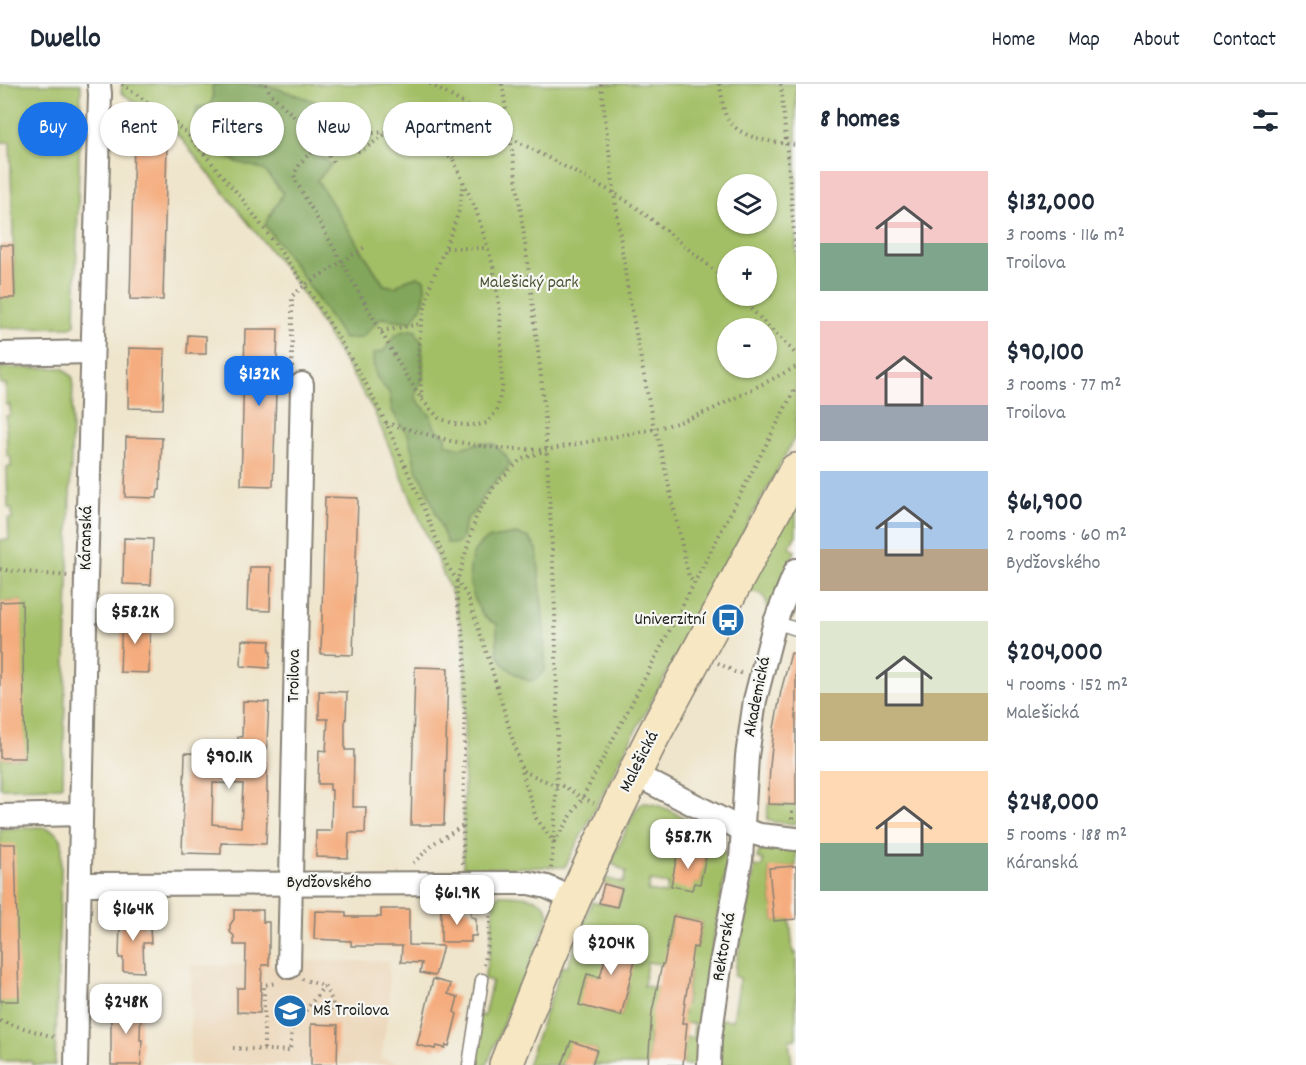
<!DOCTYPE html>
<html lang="en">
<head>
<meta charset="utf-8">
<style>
	body { margin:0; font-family:Dekko,sans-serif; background:#f6f6f7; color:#1f2937; height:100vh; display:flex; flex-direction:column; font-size:22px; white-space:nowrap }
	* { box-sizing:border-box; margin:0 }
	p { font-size:20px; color:#747a83 }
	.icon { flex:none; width:33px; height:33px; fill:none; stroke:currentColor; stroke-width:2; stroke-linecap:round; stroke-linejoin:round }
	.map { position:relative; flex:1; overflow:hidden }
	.sheet { display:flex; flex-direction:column; background:#fff; width:510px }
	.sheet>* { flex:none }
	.banner { position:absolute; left:18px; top:18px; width:570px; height:54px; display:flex; gap:12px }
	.fabs { position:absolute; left:717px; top:90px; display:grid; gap:12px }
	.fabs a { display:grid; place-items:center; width:60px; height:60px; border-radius:50%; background:#fff; box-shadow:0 2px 4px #0004; font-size:30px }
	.price { position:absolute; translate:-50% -51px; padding:0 14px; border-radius:12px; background:#fff; color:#222; font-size:20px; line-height:39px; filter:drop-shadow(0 2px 3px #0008) }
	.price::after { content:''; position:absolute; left:50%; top:36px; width:18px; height:14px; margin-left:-9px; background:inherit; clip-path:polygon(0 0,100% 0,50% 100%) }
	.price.selected { background:#1a73e8; color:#fff }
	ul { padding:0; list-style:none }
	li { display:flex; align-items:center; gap:18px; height:150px; padding:0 24px }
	li span { display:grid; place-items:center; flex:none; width:168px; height:120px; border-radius:0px; color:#555 }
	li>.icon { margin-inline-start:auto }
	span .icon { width:72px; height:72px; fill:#fffc; stroke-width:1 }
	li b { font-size:26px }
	h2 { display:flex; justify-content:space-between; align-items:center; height:72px; padding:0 24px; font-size:26px }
	.chip { padding:0 21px; border-radius:27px; background:#fff; box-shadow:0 2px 4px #0004; font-size:21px; line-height:54px }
	.chip.selected { background:#1a73e8; color:#fff }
	header { display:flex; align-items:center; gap:36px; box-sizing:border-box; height:84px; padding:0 30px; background:#fff; border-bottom:2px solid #e0e1e3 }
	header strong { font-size:28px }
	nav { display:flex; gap:33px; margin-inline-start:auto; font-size:21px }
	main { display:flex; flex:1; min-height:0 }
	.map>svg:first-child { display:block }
	.built { fill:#ecd7ba }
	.green { fill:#a3bf66; stroke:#606e41; stroke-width:1.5; fill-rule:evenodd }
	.forest { fill:#82a65b; stroke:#4f613c; stroke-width:1.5 }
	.building { fill:#f5ad7f; fill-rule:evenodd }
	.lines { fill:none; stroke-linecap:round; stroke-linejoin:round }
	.lane-casing { stroke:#868074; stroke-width:15 }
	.street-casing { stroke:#868074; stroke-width:26 }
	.secondary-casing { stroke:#868074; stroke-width:36 }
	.path { stroke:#868074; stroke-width:4; stroke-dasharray:1.5 4.5; stroke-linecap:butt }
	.lane { stroke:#fff; stroke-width:12 }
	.street { stroke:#fff; stroke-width:22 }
	.secondary { stroke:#f7e8c3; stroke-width:33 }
	.labels { text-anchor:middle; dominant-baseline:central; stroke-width:4.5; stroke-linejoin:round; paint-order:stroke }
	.park-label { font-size:18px; fill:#4b5536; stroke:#f6f6f2 }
	.street-label { font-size:18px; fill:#1c1c1c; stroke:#f6f6f2 }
	.poi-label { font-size:18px; fill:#1c1c1c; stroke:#f6f6f2; text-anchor:end }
</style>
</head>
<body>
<header>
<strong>Dwello</strong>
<nav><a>Home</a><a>Map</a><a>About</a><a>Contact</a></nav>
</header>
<main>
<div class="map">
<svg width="796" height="981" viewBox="0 0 796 981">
	<rect width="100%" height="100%" fill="#f6f6f2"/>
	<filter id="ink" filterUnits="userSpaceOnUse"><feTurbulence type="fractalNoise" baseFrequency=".0167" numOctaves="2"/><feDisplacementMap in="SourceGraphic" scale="12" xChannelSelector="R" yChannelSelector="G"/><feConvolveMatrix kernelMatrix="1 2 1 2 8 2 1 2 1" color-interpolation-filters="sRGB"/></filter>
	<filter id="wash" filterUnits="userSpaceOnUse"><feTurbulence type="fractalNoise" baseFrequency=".008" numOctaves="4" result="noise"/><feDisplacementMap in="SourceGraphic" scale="24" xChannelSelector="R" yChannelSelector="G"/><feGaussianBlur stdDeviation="1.35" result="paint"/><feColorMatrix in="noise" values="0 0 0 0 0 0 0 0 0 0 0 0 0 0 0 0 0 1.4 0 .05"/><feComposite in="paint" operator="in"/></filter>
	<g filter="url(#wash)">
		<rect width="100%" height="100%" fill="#efe5cc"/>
		<path class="built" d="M300 877H389V923L381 974 404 981H190L191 881H277L280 892 300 880Z"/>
		<g class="green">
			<path d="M0 0H80L81 3 75 240 71 243 0 244V214L15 213 10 58H0Z"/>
			<path d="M122 0H796V351L625 666 565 783 463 784 465 561 454 515 373 325 296 199 184 58 168 40 121 9ZM728 100H766V140H728ZM728 172H766V212H728ZM728 244H766V284H728Z"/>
			<path d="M0 284H63L73 294 63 699 61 702 58 703 0 704V674H24L21 517 0 518V456H9L8 435H12V425L8 424 7 383H11V373L7 372 6 332 10 331V321H6V300H0Z"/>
			<path d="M796 416V451L789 463 795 467 768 531C767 515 765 505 746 509Z"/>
			<path d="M643 719C663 718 712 748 723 765 725 769 726 775 727 779L709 882 698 981H683L685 953 693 954 694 940 672 938 671 951 650 950 648 981H592L597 966 584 962 581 971 567 967 562 981H527L562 882 567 883 592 818 618 823 622 805 604 800 605 794 623 799 626 788 611 779 635 727 640 721ZM678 766 706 772 700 799H694ZM650 797 668 800 666 810 648 807ZM673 832 702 838 697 863 668 858ZM647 878 690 884 686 920H680L679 927 684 928V930L652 925H658L661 904 644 902ZM587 890 629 902 621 932 602 927 604 917 583 906Z"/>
			<path d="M768 720 796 721V740L774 738 767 735Z"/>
			<path d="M42 743C51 746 59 748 62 758L55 981H32L31 977H0V745Z"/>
			<path d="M768 764 796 766V782L769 785 774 837 790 835 793 869H796V955L789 956 792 981H716L720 935 733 936 740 894 734 892 755 782 762 783 763 776 757 774 759 768Z"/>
			<path d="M499 811C515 811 547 810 549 832L522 900 518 902 487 981H472L479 931 484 932 492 897 484 895 491 859 494 815Z"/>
		</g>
		<g class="forest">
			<path d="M216 0H249L276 4 314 17 321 25 318 42 299 46 302 57 331 81 317 96 384 201 395 203 406 196 417 192 424 195C427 215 423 223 411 238L381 234 361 254 344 255 299 187 265 141C270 129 278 120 283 109L265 87 256 83 236 78 209 62 198 53 194 37 197 23 209 22 213 14 212 3Z"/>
			<path d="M411 246 416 247 417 252 422 258 423 283V295L417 304 416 315 430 331 435 344 446 352V360L460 364 480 359 494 360 506 372 510 381 481 414 478 424 474 429 468 433 464 442 462 454 459 459 453 460 447 459 424 398 417 388 408 350 400 340 392 326 389 308C376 296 373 288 373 270L384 267C393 254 394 248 411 246Z"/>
			<path d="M516 450 529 454 537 465 544 546 545 585 537 595 528 597 514 589 503 580 497 567V540C493 538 488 537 485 533 469 516 461 472 484 457 490 453 508 452 516 450Z"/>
		</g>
		<g id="blocks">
			<g class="building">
				<path d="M134 59 167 60 163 216 130 215Z"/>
				<path d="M0 161H13L15 214H0Z"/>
				<path d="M245 245H278L273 402 241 401Z"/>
				<path d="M188 251 206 252V270H187Z"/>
				<path d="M129 264 165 265 163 325 128 324Z"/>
				<path d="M126 353 162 354 160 406H158L157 414 125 413Z"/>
				<path d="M325 413 358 414 353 571 321 570Z"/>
				<path d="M124 454 153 455 151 501 123 500Z"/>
				<path d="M250 483H271L270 527 247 526 248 497H249Z"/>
				<path d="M22 517 25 674H0V518Z"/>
				<path d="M122 533 150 534 149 589 120 588Z"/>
				<path d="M242 556 270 557 269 568H271L269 584 241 582Z"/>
				<path d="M791 569 796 570V721L768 720 770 682 774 644 781 607Z"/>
				<path d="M415 583 448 584 444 741H411Z"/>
				<path d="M319 607 347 608 346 635H345V666H354L353 723H366L365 749H349L348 774 316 773V747H331L332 706H330V700H318L319 666 326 667 328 635H319Z"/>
				<path d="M243 617 269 618 266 678 267 680V708H268L266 760 221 759V770L182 769 185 669 237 671 238 653H242ZM213 699 243 700 241 743 212 740Z"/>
				<path d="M0 760H15L19 917H0Z"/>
				<path d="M678 766 706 772 700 800 694 799 692 806 671 802Z"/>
				<path d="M796 782V835L774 837 769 784Z"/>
				<path d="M604 800 622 805 617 823 599 819Z"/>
				<path d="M381 825H409V861L443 862 435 892 420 889 422 879 401 878 402 862H351V857L314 855 315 827 346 828V833H381Z"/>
				<path d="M441 825H471V833L476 834V852H471V858H441Z"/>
				<path d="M234 826H263V838H269V881H262L260 929 237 928V904H245L246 861H234V852L230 848V841L234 835Z"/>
				<path d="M124 830 145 831 144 844H150L151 859H143L144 888 123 887V874H119L120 837 124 838Z"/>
				<path d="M673 832 702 838 697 864 693 863 682 939H687L683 981H648L652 928 662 880H664Z"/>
				<path d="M614 841 635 846 627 875 635 876 621 932 579 921 587 890 600 893Z"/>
				<path d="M433 895 451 900 448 910 458 913 454 928 457 930 449 962 446 961 445 964 436 962 435 965 417 961Z"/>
				<path d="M111 921H141L140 956H142L141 981H111Z"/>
				<path d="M311 940 338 941 337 981H311Z"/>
				<path d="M571 957 597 966 592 981H562Z"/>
			</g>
		</g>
	</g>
	<g filter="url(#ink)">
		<use href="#blocks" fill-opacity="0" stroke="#868074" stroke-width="1.5"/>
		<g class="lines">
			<g class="lane-casing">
				<g id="lane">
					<path d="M775 538 796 545"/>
					<path d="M469 981 482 896"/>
				</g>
			</g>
			<g class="street-casing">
				<g id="street">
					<path d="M0 270 92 268"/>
					<path d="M634 690 743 746 760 751 796 755"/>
					<path d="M0 732 81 730"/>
					<path d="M80 800 529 799 547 803 574 815"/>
					<path d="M289 883 302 300"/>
					<path d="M76 981 86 493 100 10 99 0"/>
					<path d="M709 981 710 955 720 884 741 775 747 672 755 616 775 538 796 486"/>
				</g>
			</g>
			<g class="secondary-casing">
				<path id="secondary" d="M506 981 548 876 574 815 617 725 652 654 796 386"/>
			</g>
			<g class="path">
				<path d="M122 0 168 33 189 52 243 116 305 201 335 248 366 300 386 339 419 413 447 481 468 513 489 576 536 734 554 758 583 713 796 303"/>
				<path d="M266 0 270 9 311 49 336 81"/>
				<path d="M430 0 508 45"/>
				<path d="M502 0C515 84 527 167 536 251 539 275 542 299 544 323 548 391 552 459 555 527 557 613 560 699 551 785"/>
				<path d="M601 0 614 109 627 201 654 345 658 353 689 493 694 499"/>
				<path d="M719 0C722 9 722 20 725 29 734 55 772 58 796 61"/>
				<path d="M781 0 796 170"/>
				<path d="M388 48 416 54 453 75 476 126 493 181 500 228 502 303 497 326 487 339 478 341H465L455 340 439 334 423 317 405 290 297 99 294 91C309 55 354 50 388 48Z"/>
				<path d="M511 54 614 109 636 123 713 185 728 200"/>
				<path d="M322 63 342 67H359L366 64 388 48 406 39 423 38 440 52 453 74"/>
				<path d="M446 164H488"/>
				<path d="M738 212 796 270"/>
				<path d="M381 247 421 240"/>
				<path d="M292 283V212L305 201 365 163"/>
				<path d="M422 314 418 273 421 240 431 199 453 144 459 127 463 98"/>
				<path d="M386 339 451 357 495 364 542 366"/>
				<path d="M0 485 5 486 68 492"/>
				<path d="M718 579 735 588 741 589"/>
				<path d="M523 687 557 702H564L577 711 594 719"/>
				<path d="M792 735V724"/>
				<path d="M413 779 436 758 463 742"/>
				<path d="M463 780 465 561 457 517V498L476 433 495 401 520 376 546 366 654 345 680 338 711 326 796 283"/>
				<path d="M484 881 489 855 491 817"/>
				<path d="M302 895 324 902 332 916 333 926"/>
				<path d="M0 937 57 954"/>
				<path d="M233 964 290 967 292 945 324 902"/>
				<path d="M264 965V901L276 899"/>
			</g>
			<use href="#lane" class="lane"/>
			<use href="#street" class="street"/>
			<use href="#secondary" class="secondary"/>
		</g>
	</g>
	<defs>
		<g id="bus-disc" transform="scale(1.725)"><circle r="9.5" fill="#1f6fb2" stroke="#f6f6f2"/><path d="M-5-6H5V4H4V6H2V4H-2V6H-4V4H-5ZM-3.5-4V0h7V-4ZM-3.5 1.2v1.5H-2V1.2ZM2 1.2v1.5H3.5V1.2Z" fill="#fff"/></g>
		<g id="school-disc" transform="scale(1.725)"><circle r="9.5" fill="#1f6fb2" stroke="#f6f6f2"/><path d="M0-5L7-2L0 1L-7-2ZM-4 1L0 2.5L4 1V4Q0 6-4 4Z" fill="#fff"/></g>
	</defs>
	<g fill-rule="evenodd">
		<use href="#bus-disc" x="728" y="536"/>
		<use href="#school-disc" x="290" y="927"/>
	</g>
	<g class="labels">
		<g class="park-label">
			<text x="529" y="199">Malešický park</text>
		</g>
		<g class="street-label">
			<text transform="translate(87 454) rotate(-89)">Káranská</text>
			<text transform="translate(295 592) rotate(-89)">Troilova</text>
			<text transform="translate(758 613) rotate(-79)">Akademická</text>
			<text transform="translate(640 678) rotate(-63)">Malešická</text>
			<text x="329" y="799">Bydžovského</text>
			<text transform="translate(725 863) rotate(-80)">Rektorská</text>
		</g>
		<g class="poi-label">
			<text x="705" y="536">Univerzitní</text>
			<text x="313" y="927" text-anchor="start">MŠ Troilova</text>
		</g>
	</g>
</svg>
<div class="fabs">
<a><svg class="icon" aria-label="layers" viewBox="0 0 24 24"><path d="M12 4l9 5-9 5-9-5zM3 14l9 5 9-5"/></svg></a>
<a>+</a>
<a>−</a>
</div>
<b class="price selected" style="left:259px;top:323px">$132K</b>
<b class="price" style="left:135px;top:561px">$58.2K</b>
<b class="price" style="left:229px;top:706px">$90.1K</b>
<b class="price" style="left:688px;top:786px">$58.7K</b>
<b class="price" style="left:457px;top:842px">$61.9K</b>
<b class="price" style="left:133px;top:858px">$164K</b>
<b class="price" style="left:611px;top:892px">$204K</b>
<b class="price" style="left:126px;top:951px">$248K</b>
<div class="banner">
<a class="chip selected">Buy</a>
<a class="chip">Rent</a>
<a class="chip">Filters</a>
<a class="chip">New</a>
<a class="chip">Apartment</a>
</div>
</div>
<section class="sheet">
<h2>8 homes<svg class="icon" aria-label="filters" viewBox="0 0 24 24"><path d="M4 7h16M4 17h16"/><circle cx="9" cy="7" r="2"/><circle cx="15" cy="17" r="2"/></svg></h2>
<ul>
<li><span style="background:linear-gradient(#f6c9c9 60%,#7fa58c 0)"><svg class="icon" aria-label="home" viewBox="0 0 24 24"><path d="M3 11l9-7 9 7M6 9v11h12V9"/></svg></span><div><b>$132,000</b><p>3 rooms · 116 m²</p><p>Troilova</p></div></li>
<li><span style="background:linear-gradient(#f6c9c9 70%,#9aa5b1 0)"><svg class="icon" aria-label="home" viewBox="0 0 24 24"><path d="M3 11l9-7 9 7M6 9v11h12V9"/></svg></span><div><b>$90,100</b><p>3 rooms · 77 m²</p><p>Troilova</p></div></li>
<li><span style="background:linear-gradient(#a9c7e8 65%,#b9a48a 0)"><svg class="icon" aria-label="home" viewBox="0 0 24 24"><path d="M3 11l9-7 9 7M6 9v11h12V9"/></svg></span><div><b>$61,900</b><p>2 rooms · 60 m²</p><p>Bydžovského</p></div></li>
<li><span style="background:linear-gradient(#dfe7d0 60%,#c2b280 0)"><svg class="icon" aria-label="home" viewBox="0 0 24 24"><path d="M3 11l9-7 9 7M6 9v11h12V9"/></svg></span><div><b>$204,000</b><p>4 rooms · 152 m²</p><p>Malešická</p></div></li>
<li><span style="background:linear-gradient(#ffd9b3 60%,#7fa58c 0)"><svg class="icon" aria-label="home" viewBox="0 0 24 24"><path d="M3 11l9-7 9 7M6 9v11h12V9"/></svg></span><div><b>$248,000</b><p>5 rooms · 188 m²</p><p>Káranská</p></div></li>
</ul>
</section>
</main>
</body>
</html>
